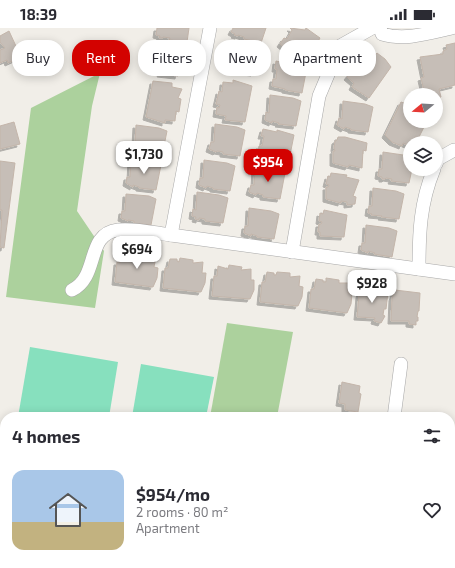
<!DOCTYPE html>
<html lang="en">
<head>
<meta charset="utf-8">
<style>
	body { margin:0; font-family:"Exo 2",sans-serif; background:#f7f7f7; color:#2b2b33; height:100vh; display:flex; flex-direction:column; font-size:15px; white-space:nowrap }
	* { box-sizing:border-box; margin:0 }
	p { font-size:13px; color:#7c7c81 }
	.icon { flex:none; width:22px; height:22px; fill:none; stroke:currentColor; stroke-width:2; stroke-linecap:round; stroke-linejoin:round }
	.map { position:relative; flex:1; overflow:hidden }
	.panel { position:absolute; left:0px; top:384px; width:455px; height:156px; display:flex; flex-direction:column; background:#fff; border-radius:16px 16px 0 0; box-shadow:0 2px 10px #0003 }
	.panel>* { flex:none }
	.hud { position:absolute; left:12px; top:12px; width:431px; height:36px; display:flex; gap:8px }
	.needle { width:26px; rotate:252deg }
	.buttons { position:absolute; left:403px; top:60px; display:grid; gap:8px }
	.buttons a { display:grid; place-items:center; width:40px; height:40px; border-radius:50%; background:#fff; box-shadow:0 2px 10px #0003; font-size:20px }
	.price { position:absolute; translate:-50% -34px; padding:0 9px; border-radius:8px; background:#fff; color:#222; font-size:13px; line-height:26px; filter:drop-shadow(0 1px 2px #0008) }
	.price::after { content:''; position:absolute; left:50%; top:24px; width:12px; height:9px; margin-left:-6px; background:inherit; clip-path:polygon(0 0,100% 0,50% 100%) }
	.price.on { background:#d30200; color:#fff }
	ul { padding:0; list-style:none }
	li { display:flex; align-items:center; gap:12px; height:100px; padding:0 12px }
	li+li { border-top:1px solid #e1e1e2 }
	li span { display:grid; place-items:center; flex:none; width:112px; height:80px; border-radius:12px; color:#555 }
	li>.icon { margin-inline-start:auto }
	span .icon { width:48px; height:48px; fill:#fffc; stroke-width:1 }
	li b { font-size:17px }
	h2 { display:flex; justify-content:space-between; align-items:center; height:48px; padding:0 12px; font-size:17px }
	.chip { padding:0 14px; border-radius:16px; background:#fff; box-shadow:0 2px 10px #0003; font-size:14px; line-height:36px }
	.chip.on { background:#d30200; color:#fff }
	.status { display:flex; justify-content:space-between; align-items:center; height:28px; padding:0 20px; background:#fff; direction:ltr }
	.status svg { height:11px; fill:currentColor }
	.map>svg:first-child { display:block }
	.forest { fill:#acd19d }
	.pitch { fill:#87e0be }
	.building { fill:#c6beb7; stroke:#c3b5aa; filter:url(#shadow) }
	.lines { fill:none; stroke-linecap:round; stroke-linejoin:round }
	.minor-casing { stroke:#a8a8a8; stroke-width:14 }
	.minor { stroke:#fff; stroke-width:13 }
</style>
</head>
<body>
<div class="status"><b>18:39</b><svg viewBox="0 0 49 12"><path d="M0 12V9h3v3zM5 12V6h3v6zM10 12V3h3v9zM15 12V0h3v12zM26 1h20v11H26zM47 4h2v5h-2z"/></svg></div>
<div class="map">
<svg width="455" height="540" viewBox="0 0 455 540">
	<defs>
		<filter id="shadow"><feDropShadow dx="-3" dy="3" stdDeviation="0" flood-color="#0004"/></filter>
	</defs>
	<rect width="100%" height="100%" fill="#f1eee8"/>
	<g class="forest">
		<path d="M100 45 92 78 77 183 104 223 95 280 6 269 31 80Z"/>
		<path d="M227 295 293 304 277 389H210Z"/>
		<path d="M185 535H242L244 540H184Z"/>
	</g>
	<g class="pitch">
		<path d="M30 319 118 334 109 389H18Z"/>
		<path d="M141 336 214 349 206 389H132Z"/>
		<path d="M102 535H180L179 540H102Z"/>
	</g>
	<g class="building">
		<path d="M157 0H189L187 14 169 12 170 10 163 9V10H159L160 8 156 7Z"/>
		<path d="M233 0H266L261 15 244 11V9L238 7V8L234 7 235 6 231 4Z"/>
		<path d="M290 0 305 2 306 0 320 10 307 33 291 25 292 23 287 20 286 21 280 16 284 10 287 11 292 2Z"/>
		<path d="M9 3 21 29 8 35 7 32 0 35V22L5 20 0 14V8Z"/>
		<path d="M228 14 251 17 259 20 254 45 237 43V42L231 40 230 42 223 39 224 32H227Z"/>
		<path d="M455 15V57L439 61 441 69 436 70V67H425L421 50 424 49 420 29 443 26V23L447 21 446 17Z"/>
		<path d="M152 17 175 19 183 22 178 48 160 46 161 44 154 43V44L147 41 148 34H151Z"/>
		<path d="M366 23 374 28 377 25 385 31 391 39 369 70 352 59 354 55 347 49 351 44 352 45 354 43 351 40 359 30 361 32Z"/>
		<path d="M276 33 290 36V34L307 39 302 65 285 62V61L272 58 273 51H276L277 41H275Z"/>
		<path d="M233 52 252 58 245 94 225 92 226 88 216 86 217 79 219 80 220 77 216 76 219 63 222 64 223 54 233 55Z"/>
		<path d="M153 53 172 55V59L182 61 178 70 181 71 179 84 176 83 175 93 165 92V95L146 89Z"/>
		<path d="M270 67 293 70 301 73 296 98 278 96 279 95 272 93V95L265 92 266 84 269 85Z"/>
		<path d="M343 73 365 76 373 79 368 104 351 102V101L345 99 344 101 337 97 339 90 342 91Z"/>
		<path d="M401 74 410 77V93H425L421 97 424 99 418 111 415 109 414 115H410V118L403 115 402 118 392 114 385 107Z"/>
		<path d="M14 94 20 116 0 121V98Z"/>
		<path d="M215 96 237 99 245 102 240 128 223 126V124L217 123 216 124 209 121 211 114H214Z"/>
		<path d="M136 97 159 100 167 103 162 128 145 126V125L139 123 138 125 131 121 132 114 135 115Z"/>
		<path d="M263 101 277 104V102L294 107 289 132 271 130V128L258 125 259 118H262L264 108H261Z"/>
		<path d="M338 109H345L367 115 366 123 363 122 362 140 349 137 348 139 333 135V123H335L334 120 335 113 337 112Z"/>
		<path d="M383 124 410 128V141H412L409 155 391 153 392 151 386 150 385 151H382V149L378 148 379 141H382Z"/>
		<path d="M131 131 153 134 161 137 156 162 139 160V159L133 157V159L126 155 127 149H130Z"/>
		<path d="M204 132 227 135 235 138 230 163 213 161V160L207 158 206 160 199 157 200 150H203Z"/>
		<path d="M0 133 15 135 4 220 0 219 2 182H0Z"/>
		<path d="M255 139 277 142 285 145 280 171 263 169V167L257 165 256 167 249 164 251 157H254Z"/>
		<path d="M331 145 347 147 346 149 359 152 353 168 356 169 355 176 347 177V174L341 173V175L326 171V159H328L329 157 326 156 328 148 330 149Z"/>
		<path d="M373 160 396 163 404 166 399 191 381 189 382 188 371 187 372 186 368 185 369 178H372Z"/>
		<path d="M197 164 219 167 228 170 223 195 205 193V191L199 190V192L195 191 196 189 192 188 193 181 196 182Z"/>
		<path d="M126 166 149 168 156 171 151 197 134 195V193L128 192V193L121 190 122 183H125Z"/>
		<path d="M249 180 271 183 279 186 274 211 257 209V208L251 206V208L244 205 245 198H248Z"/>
		<path d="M324 182 347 187 344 209 320 208V204H318L319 196H321L322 194 319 193 320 185 323 186Z"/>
		<path d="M366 197 389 200 397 203 392 229 374 226 375 225 368 223V225L361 222 362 215H365Z"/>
		<path d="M133 224 146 226V230L156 229 154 239 158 240 157 250 153 259 115 254 117 234H121L123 225 130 226 129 228H132Z"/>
		<path d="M180 230 193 232V235L203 234 202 245H206L205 255 201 264 163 260 165 240H168L170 231H177V233L179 234Z"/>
		<path d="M229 237 242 239 241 242 251 241V252H254V262L250 271 212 268 214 248H217L218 238 228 241Z"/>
		<path d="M267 244 274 245V247H276L277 244 290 245V249L300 248 299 258 303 259 302 269 298 278 260 274 262 254H265Z"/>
		<path d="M326 250 339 252V255H349L348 265 352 266 351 276 347 285 309 280 311 261H314L316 251 323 252V254H326Z"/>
		<path d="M362 259 388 264 386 281H384L383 287 385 288 381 295 374 293 375 290 357 289 359 267Z"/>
		<path d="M395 262 420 265 419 283H418L417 289H418V293H416V297L409 296V293H391L392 270Z"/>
		<path d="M342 354 360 358 359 365 361 366 358 384 345 382V376L339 375Z"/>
		<path d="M0 444 3 445 0 466Z"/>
		<path d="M322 535H330L333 540H314Z"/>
	</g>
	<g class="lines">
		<g class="minor-casing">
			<g id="minor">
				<path d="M380 0 382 6C405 13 429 5 452 0"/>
				<path d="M436 136 438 131 454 122"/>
				<path d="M171 207 455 246"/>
				<path d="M292 224 319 68 340 18 372 0"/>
				<path d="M419 241C419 205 420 175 434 141"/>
				<path d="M72 262C100 248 85 206 118 202 135 200 155 205 171 207L210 0"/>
				<path d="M394 389 401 336"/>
				<path d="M372 540 373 535"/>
			</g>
		</g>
		<use href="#minor" class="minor"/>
	</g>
</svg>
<div class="buttons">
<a><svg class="needle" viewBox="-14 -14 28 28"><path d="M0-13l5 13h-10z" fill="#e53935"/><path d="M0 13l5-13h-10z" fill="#7c7c81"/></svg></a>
<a><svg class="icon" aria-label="layers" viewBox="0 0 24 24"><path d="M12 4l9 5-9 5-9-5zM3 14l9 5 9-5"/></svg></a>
</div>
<b class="price" style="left:144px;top:147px">$1,730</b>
<b class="price on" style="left:268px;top:155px">$954</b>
<b class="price" style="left:137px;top:242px">$694</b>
<b class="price" style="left:372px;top:276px">$928</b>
<div class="hud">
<a class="chip">Buy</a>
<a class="chip on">Rent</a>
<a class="chip">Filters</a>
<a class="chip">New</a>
<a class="chip">Apartment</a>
</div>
<section class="panel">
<h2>4 homes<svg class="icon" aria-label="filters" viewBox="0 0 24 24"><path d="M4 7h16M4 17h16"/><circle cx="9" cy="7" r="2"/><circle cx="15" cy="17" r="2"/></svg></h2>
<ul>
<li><span style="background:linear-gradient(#a9c7e8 65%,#c2b280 0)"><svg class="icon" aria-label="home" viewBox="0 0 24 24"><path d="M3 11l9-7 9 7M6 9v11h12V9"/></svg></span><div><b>$954/mo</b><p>2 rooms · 80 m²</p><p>Apartment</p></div><svg class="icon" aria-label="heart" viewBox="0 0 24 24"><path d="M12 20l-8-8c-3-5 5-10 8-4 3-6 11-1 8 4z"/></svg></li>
</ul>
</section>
</div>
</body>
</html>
